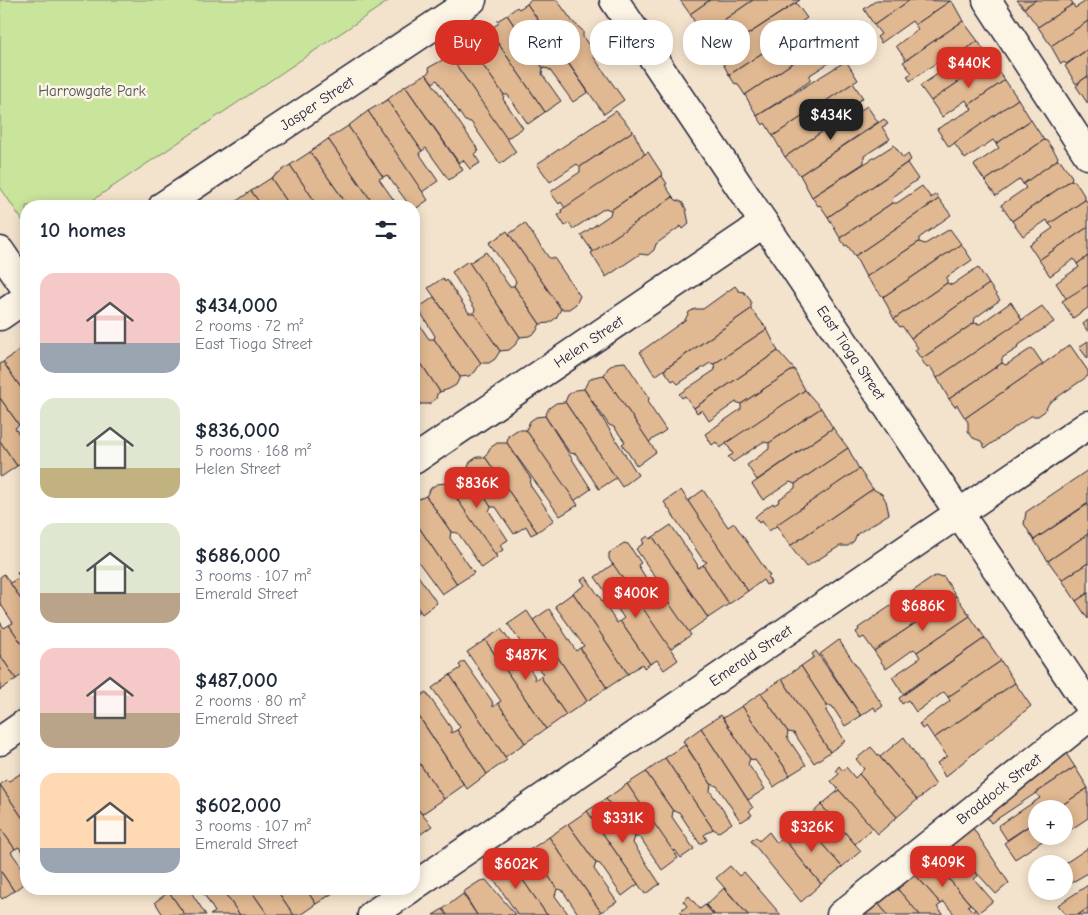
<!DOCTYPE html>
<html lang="en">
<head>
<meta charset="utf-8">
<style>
	body { margin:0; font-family:"Comic Neue",sans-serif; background:#f6f6f7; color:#1f2937; height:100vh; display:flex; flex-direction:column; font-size:19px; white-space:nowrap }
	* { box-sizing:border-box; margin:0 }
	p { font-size:16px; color:#747a83 }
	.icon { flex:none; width:28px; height:28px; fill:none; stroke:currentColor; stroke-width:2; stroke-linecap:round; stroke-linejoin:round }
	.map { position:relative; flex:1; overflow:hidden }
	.details { position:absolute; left:20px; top:200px; width:400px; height:695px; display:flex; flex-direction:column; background:#fff; border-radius:20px; box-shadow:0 2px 12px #0003 }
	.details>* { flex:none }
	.top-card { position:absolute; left:435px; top:20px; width:475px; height:45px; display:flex; gap:10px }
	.tools { position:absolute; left:1028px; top:800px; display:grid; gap:10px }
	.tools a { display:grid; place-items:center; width:45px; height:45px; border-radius:50%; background:#fff; box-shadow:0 2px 12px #0003; font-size:25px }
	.price { position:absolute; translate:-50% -42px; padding:0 11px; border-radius:10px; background:#d93025; color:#fff; font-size:16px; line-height:32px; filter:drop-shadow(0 1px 2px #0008) }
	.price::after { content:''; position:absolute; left:50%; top:30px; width:15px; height:11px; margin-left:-8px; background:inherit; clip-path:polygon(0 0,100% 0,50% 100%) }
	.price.active { background:#222; color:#fff }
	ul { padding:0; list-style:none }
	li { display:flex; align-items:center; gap:15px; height:125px; padding:0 20px }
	li span { display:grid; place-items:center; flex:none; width:140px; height:100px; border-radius:15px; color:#555 }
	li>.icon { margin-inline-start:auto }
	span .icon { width:60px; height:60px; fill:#fffc; stroke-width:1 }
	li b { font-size:21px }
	h2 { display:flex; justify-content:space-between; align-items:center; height:60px; padding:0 20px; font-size:21px }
	.pill { padding:0 18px; border-radius:20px; background:#fff; box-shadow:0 2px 12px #0003; font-size:18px; line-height:45px }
	.pill.active { background:#d93025; color:#fff }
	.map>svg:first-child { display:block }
	.green { fill:#c9e49b; stroke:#76836b }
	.building { fill:#e0b891; stroke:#22223b }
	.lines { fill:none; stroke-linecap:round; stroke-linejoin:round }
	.minor-casing { stroke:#22223b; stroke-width:31 }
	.minor { stroke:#fcf5e5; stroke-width:28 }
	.labels { text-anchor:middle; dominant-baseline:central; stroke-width:5; stroke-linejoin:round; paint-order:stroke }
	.park-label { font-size:15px; fill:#4c5253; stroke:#fcf5e5 }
	.street-label { font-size:15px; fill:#22223b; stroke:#fcf5e5 }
</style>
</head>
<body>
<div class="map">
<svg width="1088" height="915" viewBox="0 0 1088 915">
	<rect width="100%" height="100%" fill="#f4e3cc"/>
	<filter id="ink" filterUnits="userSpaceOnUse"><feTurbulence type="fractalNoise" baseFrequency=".02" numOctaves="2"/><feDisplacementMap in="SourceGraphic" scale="10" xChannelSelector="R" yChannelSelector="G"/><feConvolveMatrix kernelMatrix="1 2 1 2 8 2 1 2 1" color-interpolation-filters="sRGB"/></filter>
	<g filter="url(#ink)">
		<path class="green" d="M0 0H390L84 206H26V226L0 187Z"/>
		<g class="building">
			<path d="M530 0H557L573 22 583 31V37L595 54 593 56 624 100 604 114 527 4Z"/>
			<path d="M680 0H710L690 14Z"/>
			<path d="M710 0H753L702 35 690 14Z"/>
			<path d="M753 0H800L718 54 702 35Z"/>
			<path d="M877 0H910L874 25 864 9Z"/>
			<path d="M910 0 950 1 915 25 912 21 881 43 877 37 881 34 874 25Z"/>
			<path d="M1017 0H1036L1024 8Z"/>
			<path d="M1036 0H1071L1073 4 1038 27 1024 8Z"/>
			<path d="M1088 0V21L1051 46 1038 27 1073 4 1075 8Z"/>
			<path d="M950 1 953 3 963 21 906 60 896 46 918 29 915 25Z"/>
			<path d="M796 3 807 18 782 35V40L729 75 718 54Z"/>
			<path d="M527 4 588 92 573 102 549 69 543 68 507 15 517 7 519 9Z"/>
			<path d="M507 15 543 68 542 74 561 101 545 112 489 30 499 23 497 21Z"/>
			<path d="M963 21 978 41 943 65 939 61 910 81 907 76 912 73 903 62Z"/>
			<path d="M1088 21V49L1066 64 1064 62 1061 64 1051 46Z"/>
			<path d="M815 23 827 40 745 95 737 83 735 84 729 75 782 40 786 42Z"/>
			<path d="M489 30 545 112 528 124 508 95H504L466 42 478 34 480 36Z"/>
			<path d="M978 41 990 60 931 101 920 86 945 69 943 65Z"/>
			<path d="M466 42 504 95 503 99 523 128 506 139 450 56Z"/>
			<path d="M824 42 835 59 810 75V81L757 116 745 95Z"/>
			<path d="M1088 49V76L1076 84 1065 66Z"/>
			<path d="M450 56 516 152 500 164 471 122 465 121 437 80 433 83 426 74 430 71 428 68Z"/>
			<path d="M990 60 1005 80 969 105 966 100 942 117 931 101Z"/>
			<path d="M846 61 858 80 773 136 765 123 763 125 757 116Z"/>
			<path d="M426 74 479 151 474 154 480 163 470 169 463 160 459 163 405 86Z"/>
			<path d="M1088 76V104L1076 86 1079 84 1078 83Z"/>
			<path d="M1005 80 1018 99 949 147 937 129 972 109 969 105Z"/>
			<path d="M853 83 863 98 837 116 835 123 785 157 773 136Z"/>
			<path d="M405 86 463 170 449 180 426 148 422 151 387 100Z"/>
			<path d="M1018 99 1031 120 996 144 993 140 965 159 954 143Z"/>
			<path d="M387 100 422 151 419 153 438 181 422 192 368 111Z"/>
			<path d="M867 106 878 122 800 175 785 157 835 123H842Z"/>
			<path d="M368 111 428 200 414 210V206H410L387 175 383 177 348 126Z"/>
			<path d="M616 111 633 131 580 167 577 164 550 182 537 164Z"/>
			<path d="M884 119 888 124 882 127 890 139 864 156V163L812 197 800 175Z"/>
			<path d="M1031 120 1044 140 985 181 974 165 999 148 996 144Z"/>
			<path d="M348 126 383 177 379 179 398 206H375L328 139Z"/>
			<path d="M633 131 645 155 565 208 561 202 559 204 551 193 553 190 580 172V167Z"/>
			<path d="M328 139 375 206H351L348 202 346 203 310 152Z"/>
			<path d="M1044 140 1047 141 1058 157 1057 160 1023 184 1020 179 996 196 985 181Z"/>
			<path d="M894 145 903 158 908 154 911 160 828 217 820 205 818 206 812 197Z"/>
			<path d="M310 152 346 203 342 206H318L290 165Z"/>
			<path d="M648 152 663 175 611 210 605 208 573 229 569 223 565 226 558 215 562 213 561 210Z"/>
			<path d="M1057 160 1061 161 1072 177 1071 180 1012 221 1001 205 1026 188 1023 184Z"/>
			<path d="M907 163 918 179 893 197 892 203 840 238 828 217Z"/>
			<path d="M290 165 318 206H290L271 178Z"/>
			<path d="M662 176 667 184 665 185 673 197 593 252 581 235 610 215 611 210Z"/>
			<path d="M271 178 290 206H262L251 191Z"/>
			<path d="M1071 180 1075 181 1085 197V200L1049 224 1047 220 1023 236 1012 221Z"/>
			<path d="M922 186 931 198 936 194 939 199 855 256 847 245 845 246 840 238 892 203H897Z"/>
			<path d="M251 191 262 206H232L231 205Z"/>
			<path d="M673 197 676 200 682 202 686 209 689 224 683 229 681 226 656 244 654 250 648 255 640 254 606 277 591 253Z"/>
			<path d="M939 199 951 215 919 238V242L866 277 855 256Z"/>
			<path d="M1085 200 1088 202V227L1039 260 1029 245 1053 228 1049 224Z"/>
			<path d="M525 223 549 258H554L580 296 576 304 569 309H561L509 234Z"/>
			<path d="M1088 227V256L1077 264 1074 259 1050 276 1039 260Z"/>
			<path d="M950 229 961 244 883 297 866 277 919 242 925 244Z"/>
			<path d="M507 231 561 309 556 318 549 323 540 324 514 286 516 281 489 243Z"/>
			<path d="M961 244 972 260 947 277V283L894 319 883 297Z"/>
			<path d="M486 252 509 286H514L540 324 536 332 529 336 520 337 469 263Z"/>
			<path d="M1088 256V285L1067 300 1056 283 1079 267 1077 264Z"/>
			<path d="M468 261 520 337 515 345 509 350 500 351 474 313 475 309 452 272Z"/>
			<path d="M978 267 989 284 911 338 902 326 900 327 894 319 947 283 952 285Z"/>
			<path d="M443 278 445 282 447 280 469 313H474L500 351 495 359 489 363H481L428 288Z"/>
			<path d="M989 284 1000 300 975 318 974 323 921 359 915 350 918 348 911 338Z"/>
			<path d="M1088 285V308L1073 318 1062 301Z"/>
			<path d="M735 286 739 291 744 292 751 301V309L655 376 640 352 685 320 689 312 695 309H703Z"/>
			<path d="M434 297 481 363 475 372 469 376 460 377 434 339 435 336 418 308Z"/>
			<path d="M1011 302 1022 320 937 378 930 366 927 368 921 359 974 323 980 324Z"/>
			<path d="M1042 306 1054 322 1017 346 1018 348 1002 358V363L949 399 937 378Z"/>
			<path d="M751 309 767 329 714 364 710 363 678 384 674 380 672 381 664 370Z"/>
			<path d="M414 317 429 339H434L460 377 456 385 449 389 440 392 414 353Z"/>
			<path d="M1088 320V332L1083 324Z"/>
			<path d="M767 329 778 351 694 408 685 396 682 398 679 394 715 370 714 364Z"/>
			<path d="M1088 341V359L1079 347Z"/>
			<path d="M1070 345 1088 371V376L1049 403 1045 411 1038 416H1031L985 448 981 441 973 438 968 431V422L965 418Z"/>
			<path d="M26 346V395L3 362Z"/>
			<path d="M1032 348 1043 364 965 418 957 405 955 407 949 399 1002 363 1006 365Z"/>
			<path d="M778 351 794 369 741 404 736 402 709 421 702 410 697 413 694 408Z"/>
			<path d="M414 353 440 392 437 394 436 399 429 404H420L414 395Z"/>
			<path d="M3 362 26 395V429L22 424 19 425 0 398V364Z"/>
			<path d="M625 362 649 398 648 403 666 430 649 442 604 375 608 368 615 363Z"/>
			<path d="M794 369 805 390 720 448 716 442 712 445 705 434 741 409V404Z"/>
			<path d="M604 375 656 452 637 466 622 444 625 442 614 427 609 425 584 389 588 381 594 377Z"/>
			<path d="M584 389 638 475 622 487 565 402 568 395 575 390Z"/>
			<path d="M805 390 821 408 769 443 763 442 733 462 728 457 733 454 726 443Z"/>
			<path d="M414 395 420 404 414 414Z"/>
			<path d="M0 398 19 425 15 428 26 445V460L17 466 0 441Z"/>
			<path d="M565 402 616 478 599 489 576 454 570 453 545 416 549 408 556 403Z"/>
			<path d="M821 408 833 428 757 480 747 465 769 449V443Z"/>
			<path d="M545 416 591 489 574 501 526 430 530 421 536 417Z"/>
			<path d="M833 428 848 448 795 484 790 482 763 500 752 484Z"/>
			<path d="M517 430H526L578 505 560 516 507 443 508 436Z"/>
			<path d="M0 441 17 466 1 477 0 476Z"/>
			<path d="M497 443H507L531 479 530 485 554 520 537 532 485 457 490 448Z"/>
			<path d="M848 448 859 469 769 531 762 521 759 523 755 517 758 514 773 503 774 505 779 502 778 500 795 488V484Z"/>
			<path d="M477 457H485L537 532 531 535 526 526 514 534 496 507H491L467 470 470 462Z"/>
			<path d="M859 469 873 489 790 546 776 525Z"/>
			<path d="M467 470 491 507 489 511 508 540 500 545 503 550 495 555 446 483 451 474Z"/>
			<path d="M1088 470V503L1034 540 1024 524 1026 512Z"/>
			<path d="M446 483 497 557 482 568 458 533 451 532 426 496 431 488 437 484Z"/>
			<path d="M873 489 882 494 886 501 889 514 857 534 854 541 848 546H840L806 567 790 546Z"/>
			<path d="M681 490 748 591 729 604 703 565 707 562 703 560 664 502Z"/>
			<path d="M703 490 728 527 734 523 770 576 768 577 771 583 766 585 763 580 748 591 688 501Z"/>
			<path d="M426 496 451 532 450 538 474 573 457 584 414 520V501Z"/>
			<path d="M1088 504V534L1048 561 1034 540Z"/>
			<path d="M414 520 457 584 442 594 417 560 414 559Z"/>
			<path d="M671 525 697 564 698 568 703 565 729 604 708 618 653 537Z"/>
			<path d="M1088 534V563L1062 580 1048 561Z"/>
			<path d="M648 536 650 539 653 537 708 618 688 632 662 593 665 591 636 549 644 543 642 540Z"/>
			<path d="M624 543 628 544 641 563 638 565 657 596 662 593 691 635 670 649 609 559V553Z"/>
			<path d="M1088 563V593L1076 601 1062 580Z"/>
			<path d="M613 564 678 660 664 670 657 660 650 664 620 621 624 618 595 577Z"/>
			<path d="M23 569 26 574V607L10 583 20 577 17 573Z"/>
			<path d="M414 570 437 603 422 614 414 603Z"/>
			<path d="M4 574 26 607V650L9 625 13 623 0 603V577Z"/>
			<path d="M935 576 944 577 956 596 874 651 864 637 860 639 856 632 859 630 858 628Z"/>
			<path d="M586 577 617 623 620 621 650 664 644 668 642 664 628 674 573 593 585 585 581 580Z"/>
			<path d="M573 593 628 674 607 688 580 648 584 646 555 606Z"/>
			<path d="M1088 593V619L1076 601Z"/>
			<path d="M956 596 970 616 917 652 914 649 886 669 874 651Z"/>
			<path d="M414 603 420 611 414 615Z"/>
			<path d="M549 609 576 651 580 648 607 688 587 701 533 620Z"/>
			<path d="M527 611 587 701 566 715 540 676 544 673 541 672 508 624Z"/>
			<path d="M970 616 985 638 903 694 892 677 920 658 917 652Z"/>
			<path d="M0 622 4 628 9 625 26 650V672L16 679 0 655Z"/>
			<path d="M501 629 534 675 535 680 540 676 566 715 546 729 485 640Z"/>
			<path d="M985 638 1001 661 948 697 944 692 916 712 908 700 902 704 899 698Z"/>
			<path d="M485 640 546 729 525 743 498 703 501 701 467 652Z"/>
			<path d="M839 640 883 706 876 711 874 707 861 716 820 654Z"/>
			<path d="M816 651 861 716 845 726 832 706H827L801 666 814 657 812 654Z"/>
			<path d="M0 655 16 679 0 690Z"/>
			<path d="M464 661 492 701 493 707 498 703 525 743 505 757 450 675 461 668 459 665Z"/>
			<path d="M1001 661 1015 683 934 738 926 726 922 729 919 724 950 701 948 697Z"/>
			<path d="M801 666 827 706 826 711 845 741 830 752 782 679Z"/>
			<path d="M450 675 507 760 487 774 457 730 460 727 432 688Z"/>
			<path d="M782 679 830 752 814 763 794 733 788 732 761 693Z"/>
			<path d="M1015 683 1031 706 945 777 937 763 947 756 934 738Z"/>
			<path d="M426 692 451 728V733L457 730 487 774 467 789 414 709V701Z"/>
			<path d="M761 693 788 732 787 737 806 765 790 775 742 706Z"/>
			<path d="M742 706 790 775 774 787 755 760 750 759 723 718Z"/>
			<path d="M414 709 464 785 444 799 415 757 419 755 414 749Z"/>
			<path d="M721 715 750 759 748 764 765 789 748 800 701 728Z"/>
			<path d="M701 728 753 808 749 811 752 815 741 822 717 786 711 784 683 741Z"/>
			<path d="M904 737 936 785 917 800 880 757Z"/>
			<path d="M1060 744 1075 767 991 823 982 810Z"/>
			<path d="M685 745 711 784 710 791 732 823 719 832 713 829 665 758Z"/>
			<path d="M871 747 917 800 897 817 859 774 864 769 856 759Z"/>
			<path d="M415 757 444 799 422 814 414 805Z"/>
			<path d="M665 758 713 829 704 835 707 840 700 844 679 812 673 811 646 772Z"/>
			<path d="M839 766 843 771 846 767 855 778 859 774 897 817 878 834 831 781 839 774 836 770Z"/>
			<path d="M1075 767 1088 788 1056 809H1036V821L1007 840 998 826 1040 798 1036 793Z"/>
			<path d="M26 769V782L20 774Z"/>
			<path d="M646 772 673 811 672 817 694 849 681 858 675 850 673 852 627 784Z"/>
			<path d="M20 774 26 782V823L0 785 7 779 9 781Z"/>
			<path d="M627 784 678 858 662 870 640 837H635L606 799Z"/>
			<path d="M0 785 26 823V858L19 847 15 849 0 828Z"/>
			<path d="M1088 788V818L1064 834V809H1056Z"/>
			<path d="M839 790 873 828 855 844 821 805Z"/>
			<path d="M606 799 635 837 633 843 660 884 645 894 587 811Z"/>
			<path d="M414 805 432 826 414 839Z"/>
			<path d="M821 805 861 851 842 867 803 822Z"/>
			<path d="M587 811 638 884 622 896 600 864 596 863 568 824Z"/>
			<path d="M1036 821V836H1050L1015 859 1004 843Z"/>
			<path d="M803 822 842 867 821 884 783 838Z"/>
			<path d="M969 822 1009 883 996 894 947 840Z"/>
			<path d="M568 824 596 863 594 869 617 902 601 912 549 837Z"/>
			<path d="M0 828 15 849 11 852 26 873V882L14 891 0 870Z"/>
			<path d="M769 832 777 843 783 838 821 884 801 902 751 841 756 837 759 841Z"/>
			<path d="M549 837 601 912 597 915H579L562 890 557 889 531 849Z"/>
			<path d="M947 840 978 876 974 879 993 901 978 913 929 856Z"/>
			<path d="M1088 848V873L1064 887V864Z"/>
			<path d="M531 849 557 889 555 896 569 915H547L511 863Z"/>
			<path d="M929 856 970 904 968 906 973 912 975 909 978 913 976 915H955L944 902 941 904 912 871Z"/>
			<path d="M508 859 511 863 547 915H518L489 872Z"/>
			<path d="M730 866 739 876 744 872 781 915H748L716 878Z"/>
			<path d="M0 870 14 891 2 899 0 896Z"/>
			<path d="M912 871 941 904 937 907 944 915H920L894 885Z"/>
			<path d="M486 880 516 915H477L463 892 480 881Z"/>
			<path d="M894 885 920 915H888L876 901Z"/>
			<path d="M1088 885V908L1078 915H1066L1058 905Z"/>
			<path d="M724 888 748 915H715L706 905Z"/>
			<path d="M174 889H189L206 915H185L169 892Z"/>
			<path d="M201 889H222L240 915H210L215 912Z"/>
			<path d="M222 889H250L268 915H240Z"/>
			<path d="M250 889H276L294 915H268Z"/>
			<path d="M276 889H306L316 904 300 915H294Z"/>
			<path d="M306 889H334L336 891 316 904Z"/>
			<path d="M169 892 185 915H163L155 902Z"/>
			<path d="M463 894 477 915H447L443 909Z"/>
			<path d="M689 896 700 909 705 905 714 915H683L680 912 687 906 683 901Z"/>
			<path d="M876 901 888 915H860Z"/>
			<path d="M1088 908V915H1078Z"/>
			<path d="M443 909 447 915H433Z"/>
		</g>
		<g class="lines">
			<g class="minor-casing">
				<g id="minor">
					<path id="s1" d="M614 0 1088 705"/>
					<path d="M987 0 1088 155"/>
					<path id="s2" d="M163 206 472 0"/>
					<path d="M0 251 26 289"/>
					<path d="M0 316 26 298"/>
					<path id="s3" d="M414 460 764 223"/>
					<path d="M0 741 26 723"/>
					<path id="s4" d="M414 886 1088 425"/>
					<path d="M372 915 410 889"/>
					<path id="s5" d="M841 915 1088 718"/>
				</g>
			</g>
			<use href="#minor" class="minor"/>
		</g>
	</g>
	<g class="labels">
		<g class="park-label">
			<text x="92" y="91">Harrowgate Park</text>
		</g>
		<g class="street-label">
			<text stroke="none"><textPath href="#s2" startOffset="185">Jasper Street</textPath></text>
			<text stroke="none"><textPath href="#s3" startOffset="211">Helen Street</textPath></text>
			<text stroke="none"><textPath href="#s1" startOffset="425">East Tioga Street</textPath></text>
			<text stroke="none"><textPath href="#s4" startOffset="408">Emerald Street</textPath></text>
			<text stroke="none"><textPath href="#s5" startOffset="202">Braddock Street</textPath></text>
		</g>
	</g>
</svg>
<div class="tools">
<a>+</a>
<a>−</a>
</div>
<b class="price" style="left:969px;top:89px">$440K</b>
<b class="price active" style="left:831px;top:141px">$434K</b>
<b class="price" style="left:477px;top:509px">$836K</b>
<b class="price" style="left:636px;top:619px">$400K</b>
<b class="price" style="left:923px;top:632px">$686K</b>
<b class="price" style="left:526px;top:681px">$487K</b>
<b class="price" style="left:623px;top:844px">$331K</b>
<b class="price" style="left:812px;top:853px">$326K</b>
<b class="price" style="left:943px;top:888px">$409K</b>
<b class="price" style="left:516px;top:890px">$602K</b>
<div class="top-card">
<a class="pill active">Buy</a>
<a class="pill">Rent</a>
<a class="pill">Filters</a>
<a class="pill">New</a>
<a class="pill">Apartment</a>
</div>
<section class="details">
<h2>10 homes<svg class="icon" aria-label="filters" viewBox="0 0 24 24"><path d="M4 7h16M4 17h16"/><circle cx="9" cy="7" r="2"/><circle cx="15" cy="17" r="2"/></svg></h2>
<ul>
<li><span style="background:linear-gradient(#f6c9c9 70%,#9aa5b1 0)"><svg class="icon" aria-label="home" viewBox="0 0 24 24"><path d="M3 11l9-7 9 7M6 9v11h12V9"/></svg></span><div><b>$434,000</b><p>2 rooms · 72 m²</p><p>East Tioga Street</p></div></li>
<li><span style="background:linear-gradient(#dfe7d0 70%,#c2b280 0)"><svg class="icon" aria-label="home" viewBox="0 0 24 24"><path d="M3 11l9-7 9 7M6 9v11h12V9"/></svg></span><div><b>$836,000</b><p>5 rooms · 168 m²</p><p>Helen Street</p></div></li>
<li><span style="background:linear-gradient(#dfe7d0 70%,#b9a48a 0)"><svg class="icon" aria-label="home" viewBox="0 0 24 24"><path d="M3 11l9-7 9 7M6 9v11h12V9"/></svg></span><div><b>$686,000</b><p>3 rooms · 107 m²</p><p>Emerald Street</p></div></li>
<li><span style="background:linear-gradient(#f6c9c9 65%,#b9a48a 0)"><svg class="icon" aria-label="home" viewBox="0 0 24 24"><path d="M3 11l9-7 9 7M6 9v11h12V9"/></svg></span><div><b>$487,000</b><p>2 rooms · 80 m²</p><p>Emerald Street</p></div></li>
<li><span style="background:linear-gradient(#ffd9b3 75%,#9aa5b1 0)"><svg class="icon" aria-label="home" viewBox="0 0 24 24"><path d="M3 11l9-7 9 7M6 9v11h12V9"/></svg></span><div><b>$602,000</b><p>3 rooms · 107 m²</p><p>Emerald Street</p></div></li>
</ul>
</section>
</div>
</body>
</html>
